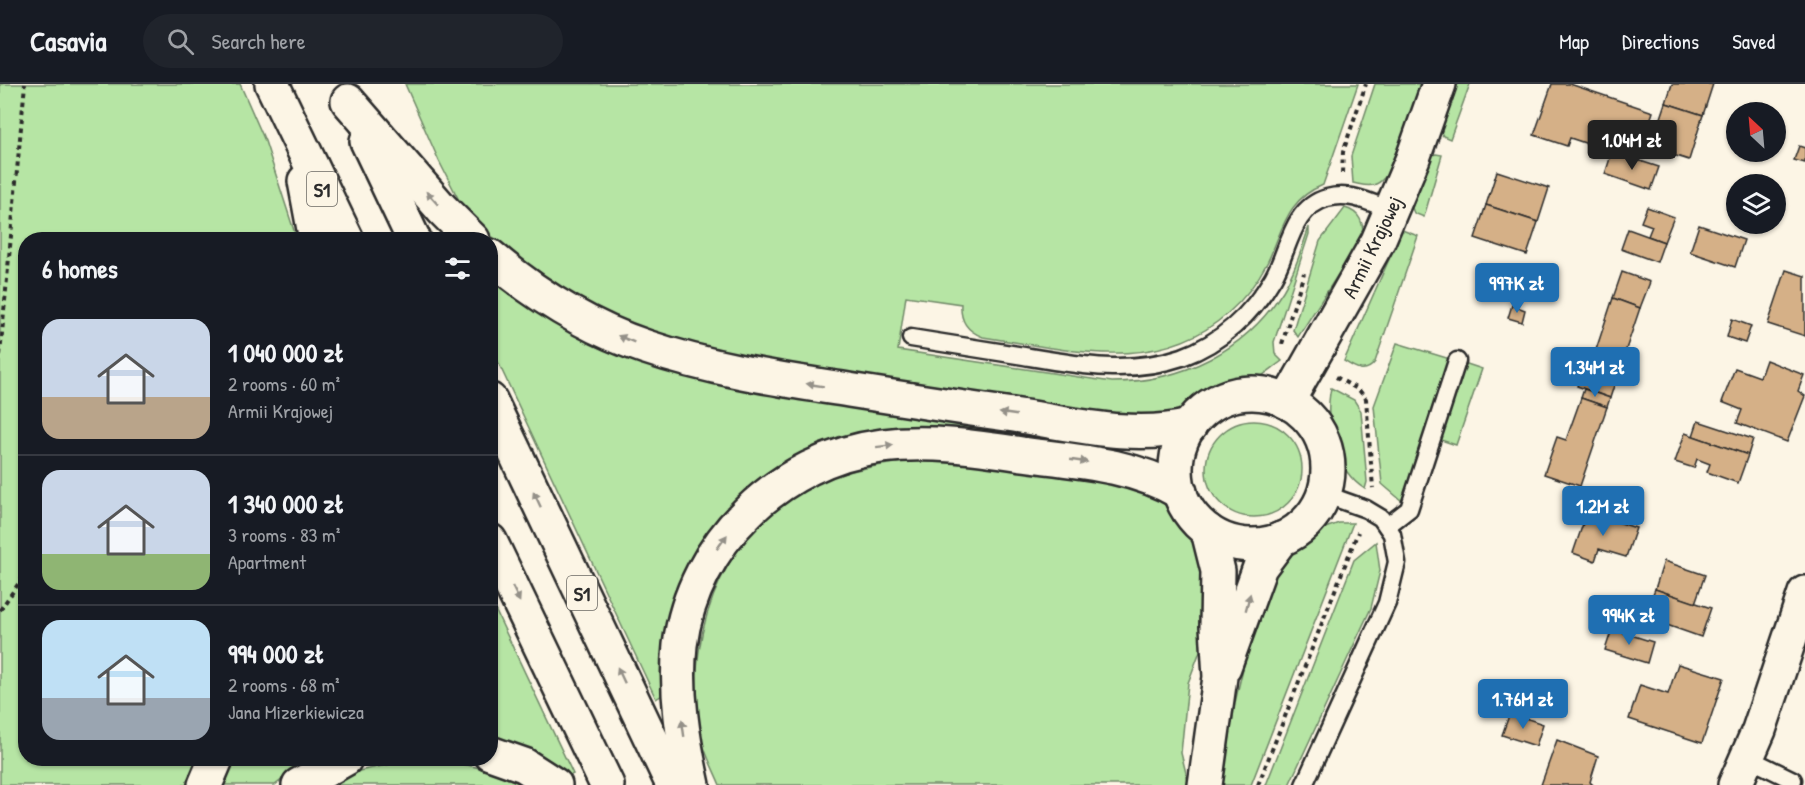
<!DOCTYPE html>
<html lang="en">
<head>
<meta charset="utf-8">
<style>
	body { margin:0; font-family:"Patrick Hand",sans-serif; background:#20242c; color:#f1f3f6; height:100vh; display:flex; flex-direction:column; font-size:22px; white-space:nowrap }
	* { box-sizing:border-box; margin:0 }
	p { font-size:20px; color:#9ea1a6 }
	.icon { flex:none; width:33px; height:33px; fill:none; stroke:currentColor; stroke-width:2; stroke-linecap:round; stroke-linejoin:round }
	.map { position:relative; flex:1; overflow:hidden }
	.panel { position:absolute; left:18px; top:148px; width:480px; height:534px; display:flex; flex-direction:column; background:#171b24; border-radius:24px; box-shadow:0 2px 4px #0004 }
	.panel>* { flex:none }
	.needle { width:39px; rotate:334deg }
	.controls { position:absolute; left:1726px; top:18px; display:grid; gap:12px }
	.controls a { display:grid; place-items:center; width:60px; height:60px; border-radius:50%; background:#171b24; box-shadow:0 2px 4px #0004; font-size:30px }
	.price { position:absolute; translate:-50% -51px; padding:0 14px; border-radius:6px; background:#1f6fb2; color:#fff; font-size:20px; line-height:39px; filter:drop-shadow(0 2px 3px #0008) }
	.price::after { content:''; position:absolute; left:50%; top:36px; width:18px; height:14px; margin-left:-9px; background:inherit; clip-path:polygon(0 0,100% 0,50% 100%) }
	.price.selected { background:#222; color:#fff }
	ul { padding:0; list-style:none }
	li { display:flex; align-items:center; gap:18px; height:150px; padding:0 24px }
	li+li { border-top:2px solid #363941 }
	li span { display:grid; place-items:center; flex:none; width:168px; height:120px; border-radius:18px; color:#555 }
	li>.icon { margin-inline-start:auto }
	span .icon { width:72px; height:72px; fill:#fffc; stroke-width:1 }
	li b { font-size:26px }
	h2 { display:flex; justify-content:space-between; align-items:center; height:72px; padding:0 24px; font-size:26px }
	header { display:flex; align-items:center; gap:36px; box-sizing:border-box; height:84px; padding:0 30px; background:#171b24; border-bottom:2px solid #363941 }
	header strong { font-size:28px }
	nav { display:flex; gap:33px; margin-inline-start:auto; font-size:21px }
	.search { width:420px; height:54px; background:#20242c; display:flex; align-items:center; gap:15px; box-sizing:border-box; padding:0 21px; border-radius:33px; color:#9ea1a6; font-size:22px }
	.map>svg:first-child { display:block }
	.green { fill:#b6e5a4; stroke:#708868; stroke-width:1.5 }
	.building { fill:#d5b087; stroke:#2b2b2b; stroke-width:1.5 }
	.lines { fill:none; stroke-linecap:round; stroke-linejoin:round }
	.lane-casing { stroke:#2b2b2b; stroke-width:21 }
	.street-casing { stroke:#2b2b2b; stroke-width:38 }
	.secondary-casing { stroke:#2b2b2b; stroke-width:38 }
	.highway-casing { stroke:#2b2b2b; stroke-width:38 }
	.path { stroke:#2b2b2b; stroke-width:4; stroke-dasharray:4.5 4.5; stroke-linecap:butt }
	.lane { stroke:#fcf5e5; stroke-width:16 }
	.street { stroke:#fcf5e5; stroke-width:33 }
	.secondary { stroke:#fcf5e5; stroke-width:33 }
	.highway { stroke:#fcf5e5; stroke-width:33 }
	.oneway { fill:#949088 }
	.labels { text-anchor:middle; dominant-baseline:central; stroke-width:6; stroke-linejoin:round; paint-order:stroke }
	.shield { fill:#fcf5e5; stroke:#6a6863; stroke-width:1.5 }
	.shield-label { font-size:20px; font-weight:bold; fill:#2b2b2b }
	.street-label { font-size:21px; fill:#2b2b2b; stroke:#fcf5e5 }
</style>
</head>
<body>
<header>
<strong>Casavia</strong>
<div class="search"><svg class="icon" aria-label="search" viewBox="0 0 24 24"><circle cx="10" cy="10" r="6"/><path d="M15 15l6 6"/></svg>Search here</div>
<nav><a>Map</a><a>Directions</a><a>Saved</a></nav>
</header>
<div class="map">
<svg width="1805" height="701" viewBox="0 0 1805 701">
	<rect width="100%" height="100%" fill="#fcf5e5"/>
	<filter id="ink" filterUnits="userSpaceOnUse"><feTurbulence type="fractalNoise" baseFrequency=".0167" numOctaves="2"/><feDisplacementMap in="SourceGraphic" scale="12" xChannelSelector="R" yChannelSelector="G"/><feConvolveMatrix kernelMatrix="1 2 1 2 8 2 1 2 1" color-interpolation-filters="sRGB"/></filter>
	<g filter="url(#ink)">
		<g class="green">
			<path d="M0 0H240L265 57 297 156H26V675H201L191 701H0Z"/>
			<path d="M405 0H1358L1323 101C1285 116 1283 147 1267 179 1257 198 1244 215 1228 229 1158 292 1066 265 983 253 967 247 960 237 961 220L906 212 898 266 1112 298C1182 298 1246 267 1283 207 1295 187 1302 164 1309 143V150L1274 258 1275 270 1282 277 1259 294 1217 305 1174 332 1130 333 745 274 655 250 596 225 566 208 513 172 464 126 439 77Z"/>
			<path d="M1375 0H1423C1414 24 1398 91 1376 100 1369 104 1360 100 1353 99L1351 72Z"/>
			<path d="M1456 0H1470L1450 55 1443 52 1440 47Z"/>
			<path d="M1436 70 1442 71 1424 133 1414 129 1412 124 1432 71Z"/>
			<path d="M1345 124C1359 128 1365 139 1362 153L1298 253 1293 246 1320 157Z"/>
			<path d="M1402 146 1418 152 1375 278C1365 291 1355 284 1344 277Z"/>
			<path d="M490 192 525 219 991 341 990 350C952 348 913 341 876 347 790 358 712 419 680 499 666 535 663 573 662 611L656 615 491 263Z"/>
			<path d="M1397 259 1450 275 1403 418 1382 400 1374 322Z"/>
			<path d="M1464 279 1482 285 1456 361 1441 356Z"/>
			<path d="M1331 304 1354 316 1361 327 1367 398 1365 405C1335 387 1324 336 1331 304Z"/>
			<circle cx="1254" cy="385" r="48"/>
			<path d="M912 377 963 378 1133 401 1169 420 1198 464 1203 479V559L1188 599 1181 669 1189 701H720C713 684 702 664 699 646 684 543 728 430 832 393 858 384 885 380 912 377Z"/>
			<path d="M1339 439H1353L1251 701H1222L1236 614 1262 505 1290 466 1317 447Z"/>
			<path d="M1376 458 1380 487 1371 524 1289 701H1266L1354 476Z"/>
			<path d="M490 515 573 690 568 692 536 670 491 651Z"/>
			<path d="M234 675H309L275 701H223Z"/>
			<path d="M409 676C448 675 486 681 521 701H330L359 687Z"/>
		</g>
		<g class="building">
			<path d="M1552 0H1570L1653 28 1636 76 1570 54 1567 62 1534 51Z"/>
			<path d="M1672 0H1713L1703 31 1666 19Z"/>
			<path d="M1666 19 1703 31 1689 76 1651 64Z"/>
			<path d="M1799 62 1805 64V79L1794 76Z"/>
			<path d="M1612 68 1659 83 1651 106 1605 90Z"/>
			<path d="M1497 87 1549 104 1538 138 1486 121Z"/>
			<path d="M1486 121 1538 138 1527 171 1475 154Z"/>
			<path d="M1647 123 1674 133 1664 158 1648 152 1652 142 1641 138Z"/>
			<path d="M1699 141 1744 156 1735 183 1690 168Z"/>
			<path d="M1628 145 1664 158 1657 178 1621 165Z"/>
			<path d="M1786 186 1805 192V252L1768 240Z"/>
			<path d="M1622 188 1650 198 1640 224 1613 214Z"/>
			<path d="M1613 214 1640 224 1619 286 1592 278Z"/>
			<path d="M1512 221 1525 226 1522 238 1508 234Z"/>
			<path d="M1732 235 1751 242 1745 259 1727 253Z"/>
			<path d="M1586 275 1619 286 1610 314 1577 302Z"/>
			<path d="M1766 276 1804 291 1798 307 1805 312 1787 358 1737 339 1742 326 1722 318 1735 284 1760 293Z"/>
			<path d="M1584 305 1610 314 1607 323 1581 314Z"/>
			<path d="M1581 314 1607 323 1580 402 1544 390 1557 353 1566 356Z"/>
			<path d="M1698 337 1753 355 1748 371 1693 352Z"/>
			<path d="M1685 349 1748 371 1738 399 1707 388 1710 380 1697 375 1694 384 1675 378Z"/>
			<path d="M1587 428 1636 444 1626 473 1599 465 1595 477 1573 469Z"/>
			<path d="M1664 477 1705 491 1695 519 1655 505Z"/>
			<path d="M1655 505 1711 524 1701 553 1644 533Z"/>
			<path d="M1612 545 1653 558 1647 579 1605 566Z"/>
			<path d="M1678 580 1724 594 1702 659 1629 635 1640 601 1668 610Z"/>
			<path d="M1510 629 1543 640 1536 662 1502 651Z"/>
			<path d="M1557 656 1598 672 1590 698 1593 701H1541Z"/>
		</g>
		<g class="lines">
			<g class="lane-casing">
				<g id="lane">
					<path d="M911 254C949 260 986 266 1024 272 1077 281 1129 291 1182 273 1221 259 1252 230 1273 194 1289 167 1291 124 1327 114 1350 107 1371 119 1392 127"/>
					<path d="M1387 442 1409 425 1457 277"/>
					<path d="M1748 674 1793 696"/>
					<path d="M1304 701 1387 519 1397 478 1392 450 1381 434 1366 425 1324 410"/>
				</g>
			</g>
			<g class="street-casing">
				<path id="street" d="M1735 701 1759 646 1805 509"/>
			</g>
			<g class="secondary-casing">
				<g id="secondary">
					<circle cx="1252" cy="385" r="76"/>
					<path d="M1287 318 1378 157 1413 74 1439 0"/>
					<path d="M1224 583 1260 483 1281 455"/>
					<path d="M1205 701 1220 593 1217 542 1218 487 1208 447"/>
				</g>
			</g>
			<g class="highway-casing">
				<g id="highway">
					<path d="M272 0 347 156"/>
					<path d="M348 17 442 125 473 156"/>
					<path d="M367 57 414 156"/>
					<path d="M305 97 316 156"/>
					<path d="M490 172C536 211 589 244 646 263 708 284 772 294 836 304 893 313 949 322 1006 330 1066 338 1131 357 1190 342"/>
					<path d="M490 316 673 701"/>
					<path d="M490 457 607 701"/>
					<path d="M490 669 524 681 555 701"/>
					<path d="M205 701 216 675"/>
					<path d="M299 701 345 675"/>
					<path d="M693 701C683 656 675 608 680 561 693 459 780 375 882 362 929 356 976 363 1022 370 1076 377 1132 380 1180 408"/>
				</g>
			</g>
			<g class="path">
				<path d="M1342 89 1343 68 1366 0"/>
				<path d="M1282 260 1304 189"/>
				<path d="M0 271 25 0"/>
				<path d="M1336 293 1359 306 1366 315 1373 404"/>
				<path d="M0 526 26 489"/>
				<path d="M1258 701 1358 448"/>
			</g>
			<use href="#lane" class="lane"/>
			<use href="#street" class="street"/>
			<use href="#secondary" class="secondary"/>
			<use href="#highway" class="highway"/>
		</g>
		<defs><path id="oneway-solid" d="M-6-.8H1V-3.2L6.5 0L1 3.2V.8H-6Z" transform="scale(1.5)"/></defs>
		<g class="oneway">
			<use href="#oneway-solid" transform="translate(432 114) rotate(-132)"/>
			<use href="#oneway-solid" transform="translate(626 255) rotate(-158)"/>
			<use href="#oneway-solid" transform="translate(815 301) rotate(-171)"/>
			<use href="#oneway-solid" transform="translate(1008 330) rotate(-172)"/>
			<use href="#oneway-solid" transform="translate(885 362) rotate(-7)"/>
			<use href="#oneway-solid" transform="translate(1079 377) rotate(8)"/>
			<use href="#oneway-solid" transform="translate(537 415) rotate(-115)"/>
			<use href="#oneway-solid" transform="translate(722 458) rotate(-54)"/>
			<use href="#oneway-solid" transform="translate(516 510) rotate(64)"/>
			<use href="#oneway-solid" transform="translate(1248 518) rotate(-75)"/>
			<use href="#oneway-solid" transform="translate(621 591) rotate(-115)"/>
			<use href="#oneway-solid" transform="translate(683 644) rotate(-98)"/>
		</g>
	</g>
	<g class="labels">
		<g class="shield">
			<rect x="307" y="88" width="30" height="34" rx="4.5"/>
			<rect x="567" y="492" width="30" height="34" rx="4.5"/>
		</g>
		<g class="shield-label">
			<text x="322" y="105">S1</text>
			<text x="582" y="509">S1</text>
		</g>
		<g class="street-label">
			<text transform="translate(1372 163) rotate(-64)">Armii Krajowej</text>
		</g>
	</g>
</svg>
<div class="controls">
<a><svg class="needle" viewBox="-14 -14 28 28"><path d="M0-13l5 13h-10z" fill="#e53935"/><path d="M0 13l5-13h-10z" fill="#9ea1a6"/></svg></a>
<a><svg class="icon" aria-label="layers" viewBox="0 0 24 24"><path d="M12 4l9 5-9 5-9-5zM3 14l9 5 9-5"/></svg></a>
</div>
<b class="price selected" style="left:1632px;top:87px">1.04M zł</b>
<b class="price" style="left:1517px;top:230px">997K zł</b>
<b class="price" style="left:1595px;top:314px">1.34M zł</b>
<b class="price" style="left:1603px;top:453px">1.2M zł</b>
<b class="price" style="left:1629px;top:562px">994K zł</b>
<b class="price" style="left:1523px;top:646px">1.76M zł</b>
<section class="panel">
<h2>6 homes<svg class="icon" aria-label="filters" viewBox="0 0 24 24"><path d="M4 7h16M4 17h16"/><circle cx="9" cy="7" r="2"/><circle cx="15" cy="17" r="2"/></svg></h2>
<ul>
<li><span style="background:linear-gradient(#c9d6e8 65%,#b9a48a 0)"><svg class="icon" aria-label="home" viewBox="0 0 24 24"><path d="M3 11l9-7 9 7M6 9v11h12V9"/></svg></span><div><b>1 040 000 zł</b><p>2 rooms · 60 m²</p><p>Armii Krajowej</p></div></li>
<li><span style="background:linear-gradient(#c9d6e8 70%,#8fb573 0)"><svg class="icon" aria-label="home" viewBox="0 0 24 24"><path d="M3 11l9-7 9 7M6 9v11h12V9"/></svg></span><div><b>1 340 000 zł</b><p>3 rooms · 83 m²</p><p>Apartment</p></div></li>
<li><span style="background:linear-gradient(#bfe0f5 65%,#9aa5b1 0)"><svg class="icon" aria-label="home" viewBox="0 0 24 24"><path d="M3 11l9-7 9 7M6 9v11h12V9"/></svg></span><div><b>994 000 zł</b><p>2 rooms · 68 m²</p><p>Jana Mizerkiewicza</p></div></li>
</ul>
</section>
</div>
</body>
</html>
